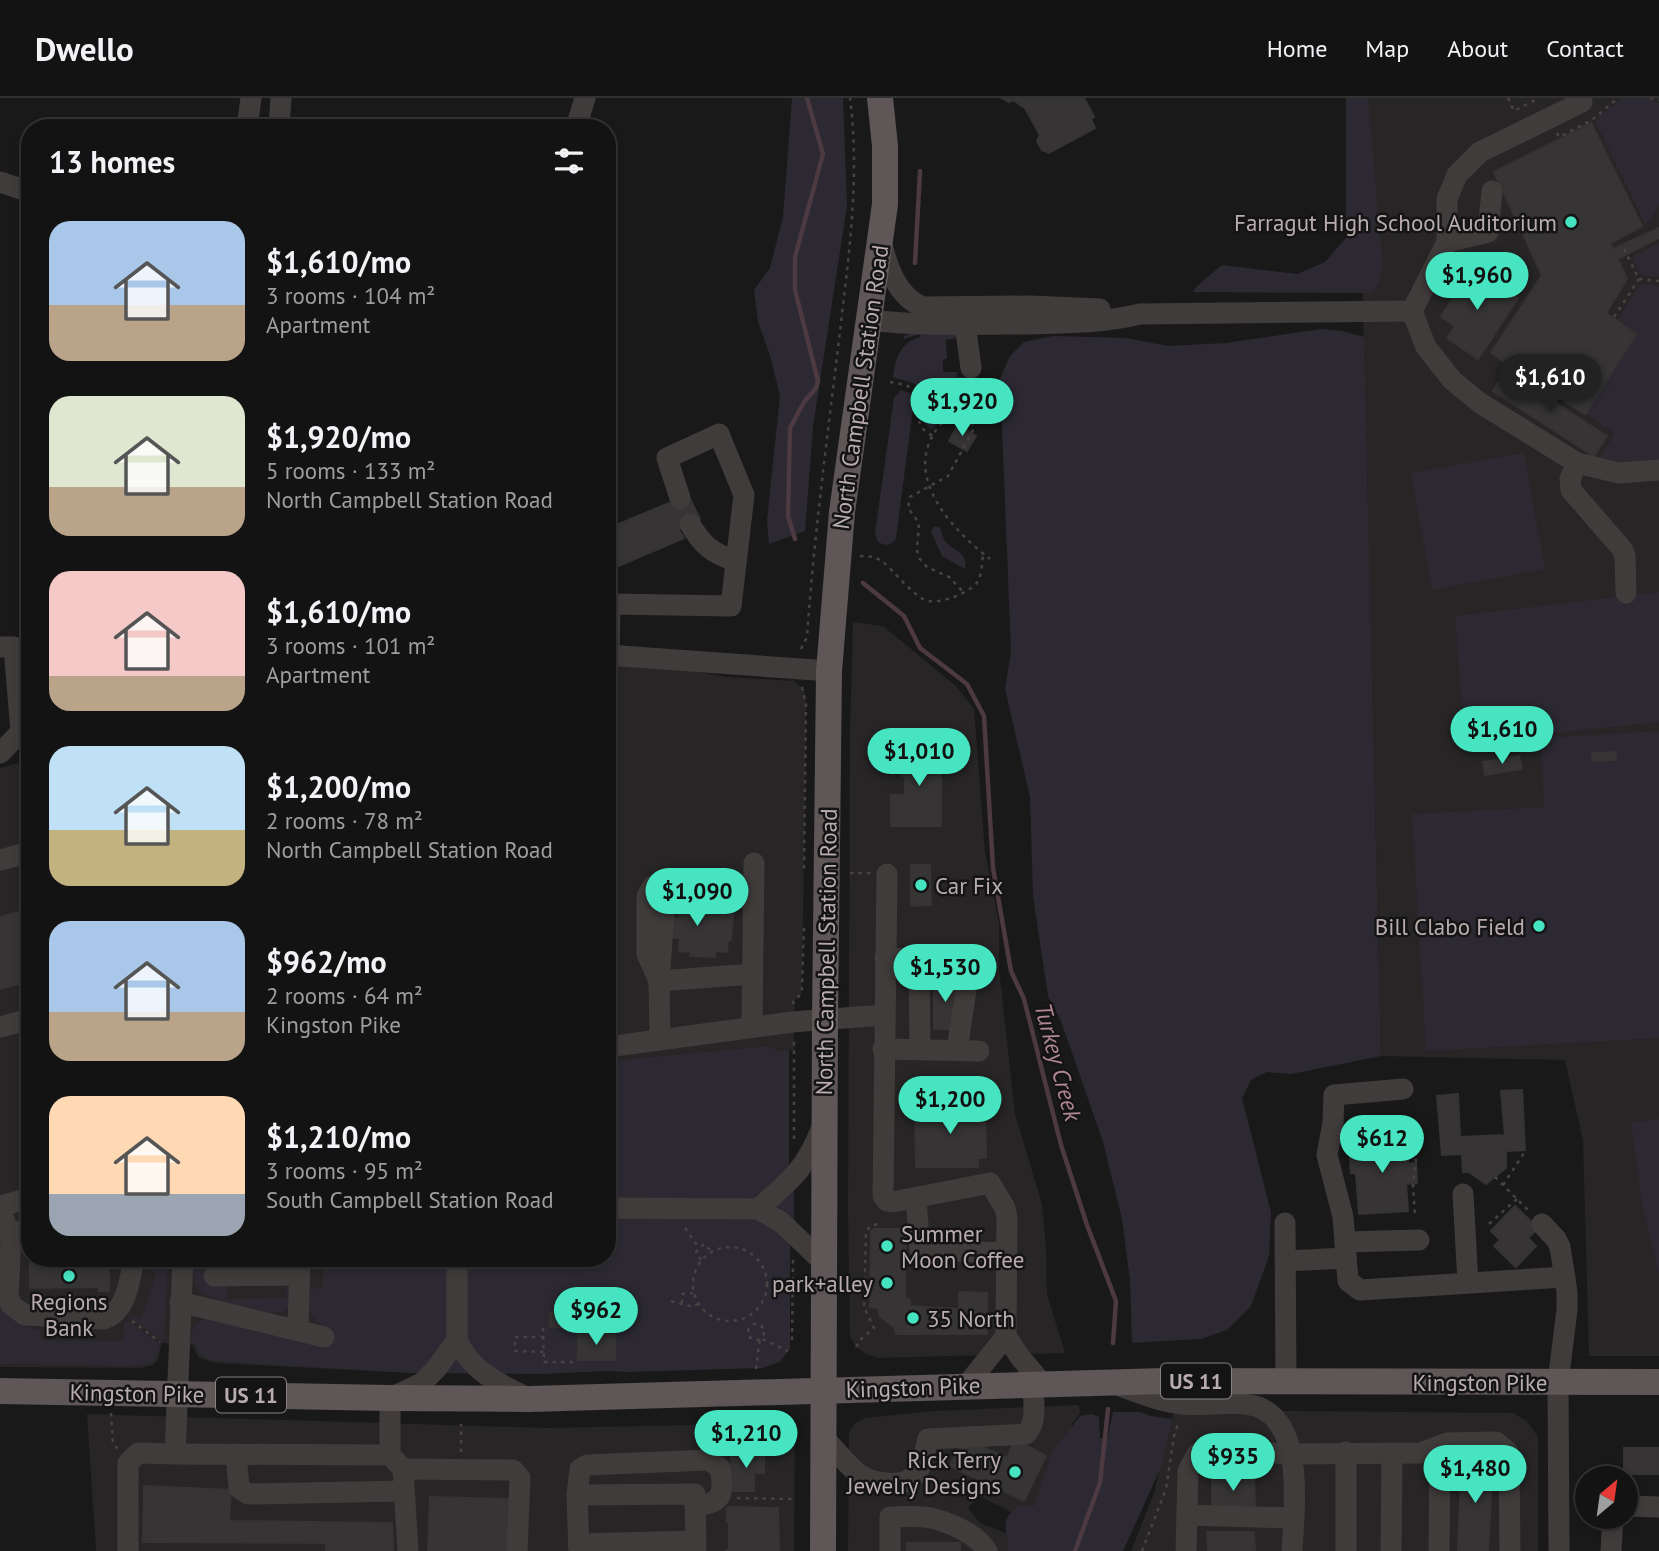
<!DOCTYPE html>
<html lang="en">
<head>
<meta charset="utf-8">
<style>
	body { margin:0; font-family:"PT Sans",sans-serif; background:#1d1c1c; color:#f1f3f6; height:100vh; display:flex; flex-direction:column; font-size:26px; white-space:nowrap }
	* { box-sizing:border-box; margin:0 }
	p { font-size:23px; color:#9d9ea0 }
	.icon { flex:none; width:38px; height:38px; fill:none; stroke:currentColor; stroke-width:2; stroke-linecap:round; stroke-linejoin:round }
	.map { position:relative; flex:1; overflow:hidden }
	.drawer { position:absolute; left:21px; top:21px; width:595px; height:1148px; display:flex; flex-direction:column; background:#141313; border-radius:28px; box-shadow:0 4px 10px #0003,0 0 0 2px #333233 }
	.drawer>* { flex:none }
	.needle { width:46px; rotate:29deg }
	.fabs { position:absolute; left:1575px; top:1368px; display:grid; gap:14px }
	.fabs a { display:grid; place-items:center; width:63px; height:63px; border-radius:50%; background:#141313; box-shadow:0 4px 10px #0003,0 0 0 2px #333233; font-size:35px }
	.price { position:absolute; translate:-50% -60px; padding:0 16px; border-radius:24px; background:#47e4c1; color:#111; font-size:23px; line-height:46px; filter:drop-shadow(0 2px 4px #0008) }
	.price::after { content:''; position:absolute; left:50%; top:42px; width:21px; height:16px; margin-left:-10px; background:inherit; clip-path:polygon(0 0,100% 0,50% 100%) }
	.price.current { background:#222; color:#fff }
	ul { padding:0; list-style:none }
	li { display:flex; align-items:center; gap:21px; height:175px; padding:0 28px }
	li span { display:grid; place-items:center; flex:none; width:196px; height:140px; border-radius:21px; color:#555 }
	li>.icon { margin-inline-start:auto }
	span .icon { width:84px; height:84px; fill:#fffc; stroke-width:1 }
	li b { font-size:30px }
	h2 { display:flex; justify-content:space-between; align-items:center; height:84px; padding:0 28px; font-size:30px }
	header { display:flex; align-items:center; gap:42px; box-sizing:border-box; height:98px; padding:0 35px; background:#141313; border-bottom:2px solid #333233 }
	header strong { font-size:33px }
	nav { display:flex; gap:38px; margin-inline-start:auto; font-size:24px }
	.map>svg:first-child { display:block }
	.built { fill:#272525 }
	.green { fill:#2c2932 }
	.lines { fill:none; stroke-linecap:round; stroke-linejoin:round }
	.stream { stroke:#4c3942; stroke-width:4.5 }
	.building { fill:#363434; stroke:#363333; stroke-width:2 }
	.path { stroke:#484243; stroke-width:2.5; stroke-dasharray:3.5 5; stroke-linecap:butt }
	.minor { stroke:#413c3c; stroke-width:21 }
	.major { stroke:#5e5657; stroke-width:26 }
	.poi-dot { fill:#47e4c1; stroke:#151414; stroke-width:2.5 }
	.labels { text-anchor:middle; dominant-baseline:central; stroke-width:5; stroke-linejoin:round; paint-order:stroke }
	.shield { fill:#151414; stroke:#887e80; stroke-width:2 }
	.shield-label { font-size:21px; font-weight:bold; fill:#b9acaf }
	.poi-label { font-size:23px; fill:#b9acaf; stroke:#151414; text-anchor:end }
	.street-label { font-size:23px; fill:#b9acaf; stroke:#151414 }
	.water-label { font-size:24px; font-style:italic; fill:#b18698; stroke:#151414 }
</style>
</head>
<body>
<header>
<strong>Dwello</strong>
<nav><a>Home</a><a>Map</a><a>About</a><a>Contact</a></nav>
</header>
<div class="map">
<svg width="1659" height="1453" viewBox="0 0 1659 1453">
	<rect width="100%" height="100%" fill="#1a1919"/>
	<g class="built">
		<path d="M1358 0H1659V1258H1589L1583 1043 1565 962 1381 958Z"/>
		<path d="M853 524 883 528 956 588 974 611 985 754 999 825V870L1015 1016 1042 1106 1046 1149 1047 1196 1065 1255 878 1260 866 1256 856 1249 850 1238 848 1112 850 634Z"/>
		<path d="M607 567 675 570 727 579 794 583 804 592 806 607 802 891 801 896 793 904 795 908 794 952 720 956 607 969Z"/>
		<path d="M30 662V1160H446L411 1275 215 1265 199 1260 192 1247 162 1245 158 1261 153 1267 141 1270 0 1269V670Z"/>
		<path d="M1079 1307 1080 1315 1072 1326 1071 1353 1046 1397 1023 1420 979 1398 968 1410 980 1425 1018 1440 1017 1453H848L849 1335 855 1325 865 1320 934 1313Z"/>
		<path d="M1174 1312 1513 1315 1527 1323 1538 1339V1453H1131L1154 1395Z"/>
		<path d="M87 1316 546 1330 783 1325 795 1333 794 1453H96Z"/>
	</g>
	<g class="green">
		<path d="M792 0H843L847 108 813 329 805 433 769 446 767 422 780 298 770 257 758 224 754 192 770 170 783 119Z"/>
		<path d="M1346 0H1368L1383 169 1378 187 1372 195 1193 194 1197 188 1222 167 1297 176 1325 164 1346 140Z"/>
		<path d="M1623 0H1647L1659 5V106L1651 121 1645 126 1596 25 1599 18Z"/>
		<path d="M1659 145V179L1641 177 1632 159Z"/>
		<path d="M1640 186 1659 188V361C1638 365 1619 365 1599 360L1615 335 1585 316 1636 236 1618 222Z"/>
		<path d="M1321 231 1342 233 1364 239 1381 958 1291 976 1267 974 1251 982 1242 1000 1271 1114 1269 1158 1251 1208 1227 1232 1201 1241 1132 1245 1130 1182 1122 1121 1103 1044 1061 923 1048 898 1033 798 1030 699 1005 591 1011 553 1000 281 1010 258 1024 244 1053 238 1126 240 1168 248 1226 245Z"/>
		<path d="M911 235H957L956 240 946 242 947 261H943V274H957V279H969L968 298 932 331H930L922 322C923 308 927 290 910 284 904 282 899 282 893 279 895 260 901 244 920 239V236L904 241V238Z"/>
		<path d="M901 292 913 296 914 303 896 440C892 448 885 448 878 444L875 435 894 300Z"/>
		<path d="M1524 355 1545 471 1432 492 1411 375Z"/>
		<path d="M934 428 940 430C942 436 944 444 949 447 958 454 968 458 965 471L942 458 931 434Z"/>
		<path d="M1659 494V624L1465 644 1455 518Z"/>
		<path d="M1659 633V940L1426 953 1412 716 1544 709 1541 640Z"/>
		<path d="M770 948 777 953 789 952V1092H794V1127L790 1128V1250L780 1264 762 1270 628 1274 607 1273 543 1276 411 1275 214 1263C203 1260 198 1256 194 1245H191C191 1231 194 1227 206 1220L326 1230C310 1221 304 1208 311 1190L323 1191V1160H607V966L611 963Z"/>
		<path d="M1659 1021V1176L1642 1106 1631 1024Z"/>
		<path d="M0 1156 5 1215 24 1228 40 1232 42 1243H123L124 1225 129 1224 160 1246 155 1263 148 1267 128 1268 0 1266Z"/>
		<path d="M144 1160H168L164 1243 131 1221 130 1217 141 1221 156 1176 146 1171Z"/>
		<path d="M194 1160H208L204 1165 208 1168 211 1162 215 1165 227 1189V1201L286 1200V1188L289 1186V1208L283 1214 273 1215C255 1212 205 1204 196 1188 191 1179 194 1169 194 1160Z"/>
		<path d="M1113 1314H1140L1151 1318 1172 1321 1162 1367 1123 1453H1008C1008 1428 998 1426 1018 1407L1034 1408 1052 1354 1080 1318 1092 1316 1099 1319 1100 1340 1107 1341Z"/>
	</g>
	<g class="lines">
		<g class="stream">
			<path d="M915 165 920 73"/>
			<path d="M795 441 788 418 790 330 804 304 816 290 818 283 795 192V159L823 56 807 0"/>
			<path d="M863 485 904 518 920 550 967 586 984 618 993 770 1011 873 1024 901 1061 1047 1087 1127 1116 1203 1113 1245"/>
			<path d="M1075 1453 1100 1385 1108 1311"/>
		</g>
	</g>
	<g class="building">
		<path d="M1002 0H1084L1094 19 1091 21 1095 30 1049 55 1042 52 1037 43 1040 37 1025 10 1013 2 1009 4Z"/>
		<path d="M1591 25 1642 128 1610 145 1627 181 1606 215 1636 236 1585 316 1491 255 1542 177 1494 74Z"/>
		<path d="M1659 130V140L1617 161 1613 151Z"/>
		<path d="M1472 170 1518 200 1478 261 1447 240 1455 228 1441 219Z"/>
		<path d="M1506 273 1607 338 1594 358 1493 293Z"/>
		<path d="M958 327 976 338 967 353 949 343Z"/>
		<path d="M688 397 700 421 678 431 684 440 607 473V431Z"/>
		<path d="M904 646H941V728H891V697H905V678H902V664L899 661 900 656H904Z"/>
		<path d="M1616 654V662L1592 663V655Z"/>
		<path d="M1519 658 1522 671 1485 677 1483 664Z"/>
		<path d="M911 767H930L931 807 911 808Z"/>
		<path d="M680 804 728 807 727 817H733L731 842H728L727 854 716 853 715 859 690 858 691 854 679 853 680 840 648 838 650 818 679 820Z"/>
		<path d="M30 811V883L0 891V819Z"/>
		<path d="M934 883H958L957 902H952V918L957 931H934Z"/>
		<path d="M1522 992 1525 1052 1506 1053V1070L1486 1086 1469 1074H1463L1462 1056 1442 1057 1437 998 1458 996 1460 1039 1505 1037 1501 993Z"/>
		<path d="M915 1008H985L986 1060H978V1069H916Z"/>
		<path d="M1406 1040 1408 1066 1416 1065 1417 1085 1406 1086 1408 1113 1359 1116 1356 1075H1351L1349 1046 1368 1045V1042Z"/>
		<path d="M1515 1108 1538 1130 1528 1140 1536 1148 1516 1169 1494 1148 1500 1142 1491 1133Z"/>
		<path d="M874 1131H906L905 1199 910 1202V1208L959 1211V1194L987 1195V1236H896L895 1230 880 1218 878 1210 870 1209 871 1133Z"/>
		<path d="M30 1146V1160H116V1166H109V1193H99V1189L30 1190Z"/>
		<rect x="550" y="1215" width="15" height="14"/>
		<path d="M578 1236 615 1237V1262H578Z"/>
		<path d="M1013 1346H1023L1046 1358 1024 1403 950 1368 960 1348 978 1347 1007 1360Z"/>
		<rect x="1624" y="1350" width="35" height="26"/>
		<path d="M764 1355V1375H754V1393H732L731 1356Z"/>
		<path d="M1462 1361 1493 1363 1488 1453 1458 1452Z"/>
		<path d="M1212 1376H1254L1255 1412 1212 1414Z"/>
		<path d="M144 1388 231 1392 229 1423 392 1425 393 1453H326V1445L143 1444Z"/>
		<path d="M430 1399 513 1401 512 1453H428Z"/>
		<path d="M729 1409 778 1410 779 1453H726L729 1451V1424H727V1410Z"/>
		<path d="M1207 1434H1254L1255 1452H1208Z"/>
		<rect x="907" y="1445" width="53" height="8"/>
	</g>
	<g class="lines">
		<g class="path">
			<path d="M1508 0 1514 13 1539 0"/>
			<path d="M1650 0 1659 2"/>
			<path d="M1557 35 1559 39 1592 22 1618 0"/>
			<path d="M1624 151 1639 181"/>
			<path d="M1639 181 1659 183"/>
			<path d="M1614 219 1639 181"/>
			<path d="M890 284 906 287 919 295C923 316 910 326 933 338"/>
			<path d="M972 287 970 302C959 312 942 322 934 335 905 383 954 433 990 461"/>
			<path d="M963 309 974 329 972 334 948 378 910 399 908 410 919 425 917 452 919 460 927 469 949 479 964 495"/>
			<path d="M860 458 874 459 882 463C895 474 909 493 923 501 935 509 971 495 978 483 982 476 982 464 983 456"/>
			<path d="M801 551 807 539C814 437 828 335 840 233 849 156 860 78 850 0"/>
			<path d="M802 589 806 607 804 774"/>
			<path d="M850 775H871"/>
			<path d="M794 906 793 904 801 896 802 891 804 827"/>
			<path d="M794 944V1045"/>
			<path d="M1378 1018 1380 1038 1410 1035 1416 1063 1413 1088 1415 1118"/>
			<path d="M1495 1079 1530 1114"/>
			<path d="M1503 1087 1526 1052"/>
			<path d="M1489 1126 1517 1101"/>
			<path d="M685 1130 699 1150"/>
			<circle cx="730" cy="1186" r="37"/>
			<path d="M701 1162 696 1154 704 1146 711 1153"/>
			<path d="M671 1203 693 1209 698 1206"/>
			<path d="M682 1205V1196L693 1195"/>
			<path d="M132 1223 160 1244"/>
			<circle cx="756" cy="1234" r="8"/>
			<path d="M543 1230 544 1264H576L578 1262"/>
			<path d="M544 1239H515V1253L544 1254"/>
			<path d="M792 1242 793 1161"/>
			<path d="M856 1249 860 1242 874 1230 864 1209 866 1134 870 1128 878 1126"/>
			<path d="M756 1271 760 1240 788 1253"/>
			<path d="M111 1315 113 1346 118 1351"/>
			<path d="M461 1354V1326"/>
			<path d="M737 1400 794 1401"/>
			<path d="M1142 1453 1166 1391 1174 1338 1179 1323"/>
		</g>
		<g class="minor">
			<path d="M247 30 251 0"/>
			<path d="M279 30 281 0"/>
			<path d="M573 30 578 23 585 0"/>
			<path d="M0 84 30 94"/>
			<path d="M881 143C887 168 897 199 923 209L1031 208 1100 211"/>
			<path d="M1447 144 1488 134 1492 93"/>
			<path d="M1412 213 1426 249 1452 282 1480 305 1577 365 1619 375 1659 372"/>
			<path d="M1412 213 1447 144V101L1457 77 1480 54 1582 4"/>
			<path d="M870 222C919 228 967 226 1016 226 1058 225 1099 226 1140 216L1412 213"/>
			<path d="M965 226 971 270"/>
			<path d="M1577 365 1570 381 1571 392 1622 451 1625 458 1626 495"/>
			<path d="M690 426C702 447 713 456 736 463"/>
			<path d="M0 549H14L21 634"/>
			<path d="M607 557 829 573"/>
			<path d="M609 557 610 506 731 508 744 397 719 336 667 360 680 400"/>
			<path d="M0 655 21 634"/>
			<path d="M0 762 30 754"/>
			<path d="M887 776 883 1098 887 1103 893 1104 990 1085 1005 1110 1007 1120 1006 1238 966 1288"/>
			<path d="M885 860 946 863C955 865 963 876 967 885L957 952"/>
			<path d="M919 862 920 951"/>
			<path d="M659 883 647 856V798L653 788H753"/>
			<path d="M659 883 753 876"/>
			<path d="M0 929 30 921"/>
			<path d="M752 929 754 765"/>
			<path d="M660 942 659 883 666 787"/>
			<path d="M607 949 792 924 884 917"/>
			<path d="M883 951 979 953"/>
			<path d="M1403 991 1334 997 1333 1025 1327 1057 1343 1119 1348 1183 1360 1192 1565 1179"/>
			<path d="M1463 1096 1468 1185"/>
			<path d="M916 1100 920 1152 1007 1155"/>
			<path d="M0 1108 30 1100"/>
			<path d="M0 1110 11 1141 8 1197 11 1207 25 1217 103 1221C127 1215 130 1180 134 1160"/>
			<path d="M607 1110 758 1111 781 1124 824 1165"/>
			<path d="M758 1111C791 1082 806 1071 822 1029"/>
			<path d="M1285 1125 1286 1283"/>
			<path d="M1542 1126 1556 1141 1560 1149 1567 1194V1212L1558 1284 1559 1453"/>
			<path d="M10 1137 30 1129"/>
			<path d="M1345 1144 1419 1142"/>
			<path d="M457 1160V1242C471 1273 499 1286 528 1300"/>
			<path d="M1286 1163 1346 1160"/>
			<path d="M214 1178 299 1177"/>
			<path d="M180 1204 324 1239"/>
			<path d="M298 1232 300 1160"/>
			<path d="M1006 1238 1020 1259 1043 1286"/>
			<path d="M1120 1288C1140 1295 1161 1304 1182 1306 1207 1309 1235 1301 1258 1309 1305 1326 1294 1413 1292 1453"/>
			<path d="M824 1340C834 1350 843 1362 854 1372 867 1385 901 1392 915 1377 923 1368 925 1352 928 1341L1026 1336C1038 1325 1033 1301 1033 1286"/>
			<path d="M175 1356 390 1357"/>
			<path d="M236 1356 239 1390 248 1396 404 1393"/>
			<path d="M403 1371 513 1372 520 1380 517 1453"/>
			<path d="M577 1397 580 1371 587 1367 709 1362 720 1370C725 1396 722 1407 695 1407"/>
			<path d="M1626 1408 1659 1409"/>
			<path d="M1187 1417 1293 1420"/>
			<path d="M578 1446 696 1443"/>
			<path d="M128 1453V1365L138 1355 175 1356 183 1160"/>
			<path d="M408 1453 403 1371 390 1357V1300L422 1285 436 1271 457 1242"/>
			<path d="M579 1453 577 1397 695 1396 696 1453"/>
			<path d="M890 1453V1419C904 1419 921 1417 935 1421 953 1426 978 1437 987 1453"/>
			<path d="M1186 1453 1188 1373 1197 1356 1209 1352 1291 1356 1420 1355 1447 1345 1496 1344 1507 1353 1509 1360 1510 1453"/>
			<path d="M1346 1453V1354"/>
			<path d="M1391 1453 1392 1355"/>
			<path d="M1439 1453 1440 1348"/>
			<path d="M1611 1453 1613 1419"/>
		</g>
		<g class="major">
			<path d="M0 1293 390 1300 529 1301 1164 1283 1659 1284"/>
			<path d="M823 1453 825 921 829 573 842 414 885 106V48L880 0"/>
		</g>
	</g>
	<g class="poi-dot">
		<circle cx="1571" cy="124" r="7"/>
		<circle cx="921" cy="787" r="7"/>
		<circle cx="1539" cy="828" r="7"/>
		<circle cx="887" cy="1148" r="7"/>
		<circle cx="69" cy="1178" r="7"/>
		<circle cx="887" cy="1185" r="7"/>
		<circle cx="913" cy="1220" r="7"/>
		<circle cx="1015" cy="1374" r="7"/>
	</g>
	<g class="labels">
		<g class="shield">
			<rect x="1161" y="1265.5" width="70" height="35" rx="5"/>
			<rect x="216" y="1279.5" width="70" height="35" rx="5"/>
		</g>
		<g class="shield-label">
			<text x="1196" y="1283">US 11</text>
			<text x="251" y="1297">US 11</text>
		</g>
		<g class="poi-label">
			<text x="1557" y="124">Farragut High School Auditorium</text>
			<text x="935" y="787" text-anchor="start">Car Fix</text>
			<text x="1525" y="828">Bill Clabo Field</text>
			<text x="901" y="1135" text-anchor="start">Summer<tspan x="901" dy="26">Moon Coffee</tspan></text>
			<text x="873" y="1185">park+alley</text>
			<text x="69" y="1203" text-anchor="middle">Regions<tspan x="69" dy="26">Bank</tspan></text>
			<text x="927" y="1220" text-anchor="start">35 North</text>
			<text x="1001" y="1361">Rick Terry<tspan x="1001" dy="26">Jewelry Designs</tspan></text>
		</g>
		<g class="street-label">
			<text transform="translate(860 289) rotate(-82)">North Campbell Station Road</text>
			<text transform="translate(826 854) rotate(-89)">North Campbell Station Road</text>
			<text x="1480" y="1284">Kingston Pike</text>
			<text transform="translate(913 1289) rotate(-2)">Kingston Pike</text>
			<text transform="translate(137 1295) rotate(1)">Kingston Pike</text>
		</g>
		<g class="water-label">
			<text transform="translate(1058 964) rotate(75)">Turkey Creek</text>
		</g>
	</g>
</svg>
<div class="fabs">
<a><svg class="needle" viewBox="-14 -14 28 28"><path d="M0-13l5 13h-10z" fill="#e53935"/><path d="M0 13l5-13h-10z" fill="#9d9ea0"/></svg></a>
</div>
<b class="price" style="left:1477px;top:214px">$1,960</b>
<b class="price current" style="left:1550px;top:316px">$1,610</b>
<b class="price" style="left:962px;top:340px">$1,920</b>
<b class="price" style="left:1502px;top:668px">$1,610</b>
<b class="price" style="left:919px;top:690px">$1,010</b>
<b class="price" style="left:697px;top:830px">$1,090</b>
<b class="price" style="left:945px;top:906px">$1,530</b>
<b class="price" style="left:950px;top:1038px">$1,200</b>
<b class="price" style="left:1382px;top:1077px">$612</b>
<b class="price" style="left:596px;top:1249px">$962</b>
<b class="price" style="left:746px;top:1372px">$1,210</b>
<b class="price" style="left:1233px;top:1395px">$935</b>
<b class="price" style="left:1475px;top:1407px">$1,480</b>
<section class="drawer">
<h2>13 homes<svg class="icon" aria-label="filters" viewBox="0 0 24 24"><path d="M4 7h16M4 17h16"/><circle cx="9" cy="7" r="2"/><circle cx="15" cy="17" r="2"/></svg></h2>
<ul>
<li><span style="background:linear-gradient(#a9c7e8 60%,#b9a48a 0)"><svg class="icon" aria-label="home" viewBox="0 0 24 24"><path d="M3 11l9-7 9 7M6 9v11h12V9"/></svg></span><div><b>$1,610/mo</b><p>3 rooms · 104 m²</p><p>Apartment</p></div></li>
<li><span style="background:linear-gradient(#dfe7d0 65%,#b9a48a 0)"><svg class="icon" aria-label="home" viewBox="0 0 24 24"><path d="M3 11l9-7 9 7M6 9v11h12V9"/></svg></span><div><b>$1,920/mo</b><p>5 rooms · 133 m²</p><p>North Campbell Station Road</p></div></li>
<li><span style="background:linear-gradient(#f6c9c9 75%,#b9a48a 0)"><svg class="icon" aria-label="home" viewBox="0 0 24 24"><path d="M3 11l9-7 9 7M6 9v11h12V9"/></svg></span><div><b>$1,610/mo</b><p>3 rooms · 101 m²</p><p>Apartment</p></div></li>
<li><span style="background:linear-gradient(#bfe0f5 60%,#c2b280 0)"><svg class="icon" aria-label="home" viewBox="0 0 24 24"><path d="M3 11l9-7 9 7M6 9v11h12V9"/></svg></span><div><b>$1,200/mo</b><p>2 rooms · 78 m²</p><p>North Campbell Station Road</p></div></li>
<li><span style="background:linear-gradient(#a9c7e8 65%,#b9a48a 0)"><svg class="icon" aria-label="home" viewBox="0 0 24 24"><path d="M3 11l9-7 9 7M6 9v11h12V9"/></svg></span><div><b>$962/mo</b><p>2 rooms · 64 m²</p><p>Kingston Pike</p></div></li>
<li><span style="background:linear-gradient(#ffd9b3 70%,#9aa5b1 0)"><svg class="icon" aria-label="home" viewBox="0 0 24 24"><path d="M3 11l9-7 9 7M6 9v11h12V9"/></svg></span><div><b>$1,210/mo</b><p>3 rooms · 95 m²</p><p>South Campbell Station Road</p></div></li>
</ul>
</section>
</div>
</body>
</html>
